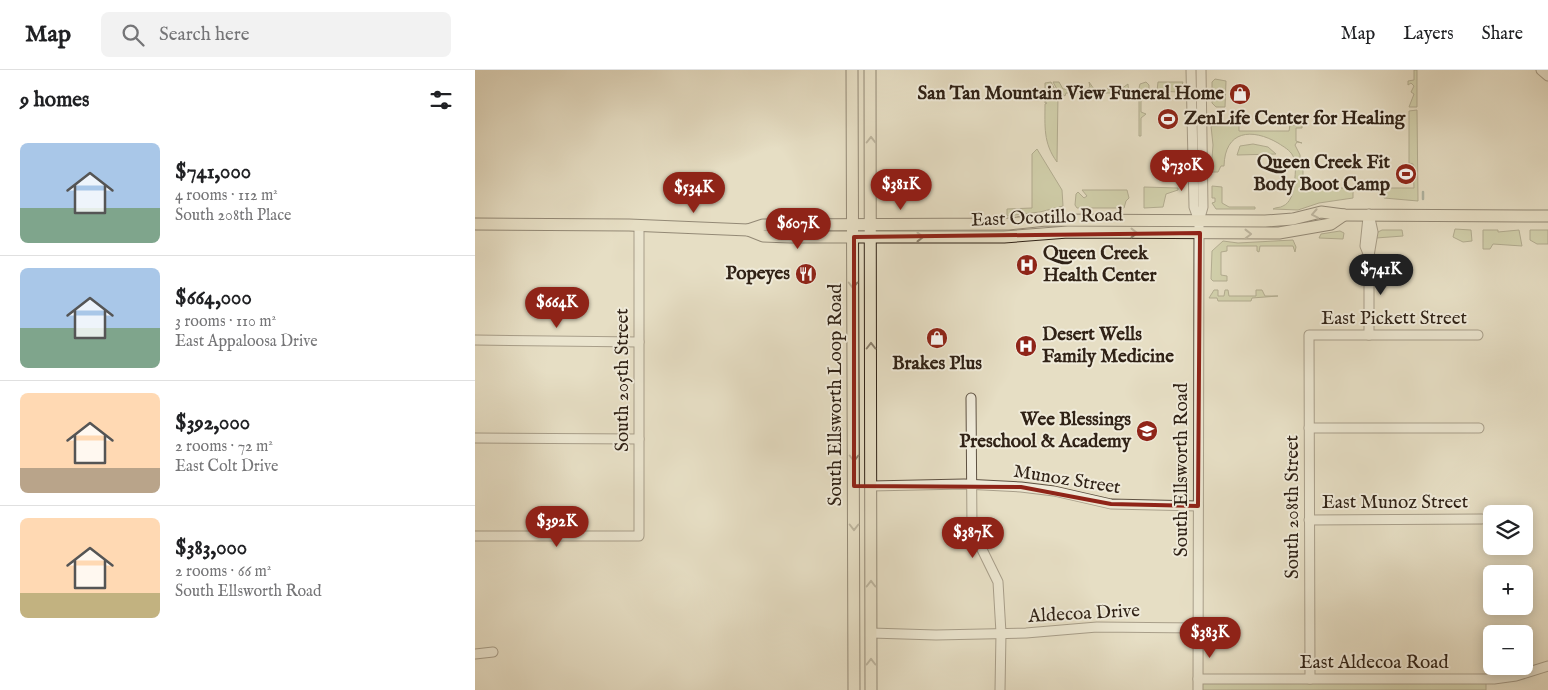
<!DOCTYPE html>
<html lang="en">
<head>
<meta charset="utf-8">
<style>
	body { margin:0; font-family:"IM FELL English",serif; background:#f2f2f2; color:#202124; height:100vh; display:flex; flex-direction:column; font-size:19px; white-space:nowrap }
	* { box-sizing:border-box; margin:0 }
	p { font-size:16px; color:#757577 }
	.icon { flex:none; width:28px; height:28px; fill:none; stroke:currentColor; stroke-width:2; stroke-linecap:round; stroke-linejoin:round }
	.map { position:relative; flex:1; overflow:hidden }
	.sheet { display:flex; flex-direction:column; background:#fff; width:475px }
	.sheet>* { flex:none }
	.controls { position:absolute; left:1008px; top:435px; display:grid; gap:10px }
	.controls a { display:grid; place-items:center; width:50px; height:50px; border-radius:8px; background:#fff; box-shadow:0 2px 12px #0003; font-size:25px }
	.price { position:absolute; translate:-50% -42px; padding:0 11px; border-radius:18px; background:#8f2418; color:#fff; font-size:16px; line-height:32px; filter:drop-shadow(0 1px 2px #0008) }
	.price::after { content:''; position:absolute; left:50%; top:30px; width:15px; height:11px; margin-left:-8px; background:inherit; clip-path:polygon(0 0,100% 0,50% 100%) }
	.price.selected { background:#222; color:#fff }
	ul { padding:0; list-style:none }
	li { display:flex; align-items:center; gap:15px; height:125px; padding:0 20px }
	li+li { border-top:1px solid #e0e0e0 }
	li span { display:grid; place-items:center; flex:none; width:140px; height:100px; border-radius:8px; color:#555 }
	li>.icon { margin-inline-start:auto }
	span .icon { width:60px; height:60px; fill:#fffc; stroke-width:1 }
	li b { font-size:21px }
	h2 { display:flex; justify-content:space-between; align-items:center; height:60px; padding:0 20px; font-size:21px }
	header { display:flex; align-items:center; gap:30px; box-sizing:border-box; height:70px; padding:0 25px; background:#fff; border-bottom:1px solid #e0e0e0 }
	header strong { font-size:24px }
	nav { display:flex; gap:28px; margin-inline-start:auto; font-size:18px }
	.search { width:350px; height:45px; background:#f2f2f2; display:flex; align-items:center; gap:12px; box-sizing:border-box; padding:0 18px; border-radius:8px; color:#757577; font-size:19px }
	main { display:flex; flex:1; min-height:0 }
	.map>svg:first-child { display:block }
	.green { fill:#bac090; stroke:#757153 }
	.lines { fill:none; stroke-linecap:round; stroke-linejoin:round }
	.stream { stroke:#6d7e77; stroke-width:2.5 }
	.minor-casing { stroke:#5e5142; stroke-width:11 }
	.major-casing { stroke:#302216; stroke-width:13 }
	.minor { stroke:#efead9; stroke-width:9 }
	.major { stroke:#e6dec4; stroke-width:11 }
	.oneway { stroke:#8b806d }
	.marked { fill:none; stroke:#8f2418; stroke-width:4; stroke-linejoin:round }
	.labels { text-anchor:middle; dominant-baseline:central; stroke-width:4; stroke-linejoin:round; paint-order:stroke }
	.poi-label { font-size:19px; font-weight:bold; fill:#302216; stroke:#efead9; text-anchor:end }
	.street-label { font-size:19px; fill:#302216; stroke:#efead9 }
</style>
</head>
<body>
<header>
<strong>Map</strong>
<div class="search"><svg class="icon" aria-label="search" viewBox="0 0 24 24"><circle cx="10" cy="10" r="6"/><path d="M15 15l6 6"/></svg>Search here</div>
<nav><a>Map</a><a>Layers</a><a>Share</a></nav>
</header>
<main>
<section class="sheet">
<h2>9 homes<svg class="icon" aria-label="filters" viewBox="0 0 24 24"><path d="M4 7h16M4 17h16"/><circle cx="9" cy="7" r="2"/><circle cx="15" cy="17" r="2"/></svg></h2>
<ul>
<li><span style="background:linear-gradient(#a9c7e8 65%,#7fa58c 0)"><svg class="icon" aria-label="home" viewBox="0 0 24 24"><path d="M3 11l9-7 9 7M6 9v11h12V9"/></svg></span><div><b>$741,000</b><p>4 rooms · 112 m²</p><p>South 208th Place</p></div></li>
<li><span style="background:linear-gradient(#a9c7e8 60%,#7fa58c 0)"><svg class="icon" aria-label="home" viewBox="0 0 24 24"><path d="M3 11l9-7 9 7M6 9v11h12V9"/></svg></span><div><b>$664,000</b><p>3 rooms · 110 m²</p><p>East Appaloosa Drive</p></div></li>
<li><span style="background:linear-gradient(#ffd9b3 75%,#b9a48a 0)"><svg class="icon" aria-label="home" viewBox="0 0 24 24"><path d="M3 11l9-7 9 7M6 9v11h12V9"/></svg></span><div><b>$392,000</b><p>2 rooms · 72 m²</p><p>East Colt Drive</p></div></li>
<li><span style="background:linear-gradient(#ffd9b3 75%,#c2b280 0)"><svg class="icon" aria-label="home" viewBox="0 0 24 24"><path d="M3 11l9-7 9 7M6 9v11h12V9"/></svg></span><div><b>$383,000</b><p>2 rooms · 66 m²</p><p>South Ellsworth Road</p></div></li>
</ul>
</section>
<div class="map">
<svg width="1073" height="620" viewBox="0 0 1073 620">
	<rect width="100%" height="100%" fill="#e6dec4"/>
	<filter id="stains"><feTurbulence type="fractalNoise" baseFrequency=".004" numOctaves="4"/><feColorMatrix values="0 0 0 0 .2 0 0 0 0 .09 0 0 0 0 .02 0 0 0 .5 -.17"/></filter>
	<radialGradient id="worn" r=".72"><stop offset=".6" stop-color="#630" stop-opacity="0"/><stop offset="1" stop-color="#630" stop-opacity=".3"/></radialGradient>
	<g class="green">
		<path d="M939 0H942V37H934L939 24 936 22 939 16 936 13 933 15V11L939 10Z"/>
		<path d="M740 9 751 11 750 37H741L737 33V12Z"/>
		<path d="M576 12 583 25 582 92C568 73 570 56 570 34L572 33H570V13Z"/>
		<path d="M578 12H584L588 19H611L615 17 614 12 619 19H646L653 14 654 28 652 29 651 23H591L590 26 583 21Z"/>
		<path d="M671 12 674 15V21L666 22V42L671 44 666 48V66H664V18L665 14Z"/>
		<path d="M708 12 704 22 682 21 683 12Z"/>
		<path d="M942 40 943 131 909 128V118H939L938 94 934 93V41Z"/>
		<path d="M764 55V61H814L815 55H827V58H821V71L827 73 822 72 820 75 825 85V95H828V115L833 118H878V128L844 133 823 140 798 139C801 137 805 138 808 136 815 133 818 124 819 116 820 107 822 94 818 86 815 80 809 77 803 73 777 58 750 60 749 96H746L743 102H736L738 75 736 56Z"/>
		<path d="M778 74 793 77 801 84 762 85 765 76Z"/>
		<path d="M562 79 587 120 588 136 565 142 532 146V139L557 138V84Z"/>
		<path d="M737 116 747 117V133L754 137H780V139H741L737 133 740 132V128H737Z"/>
		<path d="M669 117 703 118V120L691 124 688 137 669 138Z"/>
		<path d="M607 120H652L654 128 651 131 649 138H602L600 135 601 124 603 122 609 128 612 126Z"/>
		<path d="M980 159 996 160 997 171 988 172 978 167Z"/>
		<path d="M907 160H927L928 166 901 168 903 162Z"/>
		<path d="M1008 160H1023V162L1044 160 1047 176 1018 174 1015 179H1008Z"/>
		<path d="M1059 160H1073V174H1062L1055 170V160Z"/>
		<path d="M865 161 869 163 868 169 844 168 846 164Z"/>
		<path d="M818 170 821 177 820 182 818 176H785L784 182 782 181V176H752V181L746 182V205L752 206V211H738L736 209 737 181 748 171 763 173Z"/>
		<path d="M739 220H743V226H749L750 220H753L754 226H781V220H787L790 226H803L777 228 776 231H743L742 228H734Z"/>
		<rect x="723" y="609" width="288" height="11"/>
	</g>
	<g class="lines">
		<path class="stream" d="M948 129V122"/>
		<g class="minor-casing">
			<g id="minor">
				<path d="M716 0 719 137 724 151"/>
				<path d="M1066 0 1073 6"/>
				<path d="M894 144 898 162 894 186V265"/>
				<path d="M893 147 890 176 894 186"/>
				<path d="M0 270 164 272"/>
				<path d="M496 328 497 459 523 512 526 563 525 620"/>
				<path d="M834 358H1004"/>
				<path d="M0 368 164 369"/>
				<path d="M396 416 489 414 546 417 579 421 636 434 723 436"/>
				<path d="M834 450 1007 449"/>
				<path d="M0 466H164V155"/>
				<path d="M396 563 461 565 551 563 622 557 723 558"/>
				<path d="M0 584 18 582"/>
				<path d="M723 609H1019L1041 606 1073 596"/>
				<path d="M835 609 834 265H1003"/>
				<path d="M723 620 724 151 728 137 726 0"/>
			</g>
		</g>
		<g class="major-casing">
			<g id="major">
				<path d="M377 0 379 620"/>
				<path d="M395 0 396 620"/>
				<path d="M0 154 154 155 273 160 288 166 315 167H529L593 162 804 163 856 154 869 145"/>
				<path d="M273 160 288 155 533 154 571 150 790 151 818 149 846 142 869 145 1073 146"/>
			</g>
		</g>
		<use href="#minor" class="minor"/>
		<use href="#major" class="major"/>
	</g>
	<defs><path id="oneway-chevron" d="M-2-3.5L2.5 0L-2 3.5" fill="none" stroke-width="1.6" stroke-linecap="round" stroke-linejoin="round" transform="scale(1.25)"/></defs>
	<g class="oneway">
		<use href="#oneway-chevron" transform="translate(396 70) rotate(-90)"/>
		<use href="#oneway-chevron" transform="translate(840 144) rotate(169)"/>
		<use href="#oneway-chevron" transform="translate(659 163)"/>
		<use href="#oneway-chevron" transform="translate(773 164)"/>
		<use href="#oneway-chevron" transform="translate(445 167)"/>
		<use href="#oneway-chevron" transform="translate(378 215) rotate(90)"/>
		<use href="#oneway-chevron" transform="translate(396 276) rotate(-90)"/>
		<use href="#oneway-chevron" transform="translate(379 388) rotate(90)"/>
		<use href="#oneway-chevron" transform="translate(379 457) rotate(90)"/>
		<use href="#oneway-chevron" transform="translate(396 514) rotate(-90)"/>
		<use href="#oneway-chevron" transform="translate(396 592) rotate(-90)"/>
	</g>
	<path d="M0 0H1073V620H0ZM725 163 723 436 636 434 546 417 379 416V167Z" fill="#e6dec4" fill-opacity=".55" fill-rule="evenodd"/>
	<path class="marked" d="M725 163 723 436 636 434 546 417 379 416V167Z"/>
	<defs>
		<g id="shop-disc" transform="scale(1.125)"><circle r="9.5" fill="#8f2418" stroke="#efead9"/><path d="M-5-2.5h2.3a2.7 3.5 0 0 1 5.4 0H5L5.5 6h-11ZM-1.5-2.5h3a1.5 2.3 0 0 0-3 0Z" fill="#fff"/></g>
		<g id="stadium-disc" transform="scale(1.125)"><circle r="9.5" fill="#8f2418" stroke="#efead9"/><path d="M0-5a6.5 5 0 1 0 0 10a6.5 5 0 1 0 0-10ZM-3.5-1.8h7v3.6h-7Z" fill="#fff"/></g>
		<g id="hospital-disc" transform="scale(1.125)"><circle r="9.5" fill="#8f2418" stroke="#efead9"/><path d="M-5-5h3v3.5h4V-5h3V5h-3V1.5h-4V5h-3Z" fill="#fff"/></g>
		<g id="restaurant-disc" transform="scale(1.125)"><circle r="9.5" fill="#8f2418" stroke="#efead9"/><path d="M-5-6h1v4h1v-4h1v4h1v-4h1v5L-1.5 .5V6h-2V.5L-5-1ZM5-6V6H3V1.5H1.5Q1.5-4 5-6Z" fill="#fff"/></g>
		<g id="school-disc" transform="scale(1.125)"><circle r="9.5" fill="#8f2418" stroke="#efead9"/><path d="M0-5L7-2L0 1L-7-2ZM-4 1L0 2.5L4 1V4Q0 6-4 4Z" fill="#fff"/></g>
	</defs>
	<g fill-rule="evenodd">
		<use href="#shop-disc" x="765" y="24"/>
		<use href="#stadium-disc" x="693" y="49"/>
		<use href="#stadium-disc" x="931" y="104"/>
		<use href="#hospital-disc" x="552" y="195"/>
		<use href="#restaurant-disc" x="331" y="204"/>
		<use href="#shop-disc" x="462" y="268"/>
		<use href="#hospital-disc" x="551" y="276"/>
		<use href="#school-disc" x="672" y="361"/>
	</g>
	<g class="labels">
		<g class="poi-label">
			<text x="749" y="24">San Tan Mountain View Funeral Home</text>
			<text x="709" y="49" text-anchor="start">ZenLife Center for Healing</text>
			<text x="915" y="93">Queen Creek Fit<tspan x="915" dy="22">Body Boot Camp</tspan></text>
			<text x="568" y="184" text-anchor="start">Queen Creek<tspan x="568" dy="22">Health Center</tspan></text>
			<text x="315" y="204">Popeyes</text>
			<text x="567" y="265" text-anchor="start">Desert Wells<tspan x="567" dy="22">Family Medicine</tspan></text>
			<text x="462" y="294" text-anchor="middle">Brakes Plus</text>
			<text x="656" y="350">Wee Blessings<tspan x="656" dy="22">Preschool &amp; Academy</tspan></text>
		</g>
		<g class="street-label">
			<text transform="translate(572 148) rotate(-2)">East Ocotillo Road</text>
			<text x="919" y="249">East Pickett Street</text>
			<text transform="translate(148 310) rotate(-90)">South 205th Street</text>
			<text transform="translate(361 325) rotate(-90)">South Ellsworth Loop Road</text>
			<text transform="translate(707 400) rotate(-90)">South Ellsworth Road</text>
			<text transform="translate(592 410) rotate(9)">Munoz Street</text>
			<text x="920" y="433">East Munoz Street</text>
			<text transform="translate(818 437) rotate(-90)">South 208th Street</text>
			<text transform="translate(609 544) rotate(-3)">Aldecoa Drive</text>
			<text x="899" y="593">East Aldecoa Road</text>
		</g>
	</g>
	<rect width="100%" height="100%" filter="url(#stains)"/>
	<rect width="100%" height="100%" fill="url(#worn)"/>
</svg>
<div class="controls">
<a><svg class="icon" aria-label="layers" viewBox="0 0 24 24"><path d="M12 4l9 5-9 5-9-5zM3 14l9 5 9-5"/></svg></a>
<a>+</a>
<a>−</a>
</div>
<b class="price" style="left:707px;top:122px">$730K</b>
<b class="price" style="left:426px;top:141px">$381K</b>
<b class="price" style="left:219px;top:144px">$534K</b>
<b class="price" style="left:323px;top:180px">$607K</b>
<b class="price selected" style="left:906px;top:226px">$741K</b>
<b class="price" style="left:82px;top:259px">$664K</b>
<b class="price" style="left:82px;top:478px">$392K</b>
<b class="price" style="left:498px;top:489px">$387K</b>
<b class="price" style="left:735px;top:589px">$383K</b>
</div>
</main>
</body>
</html>
